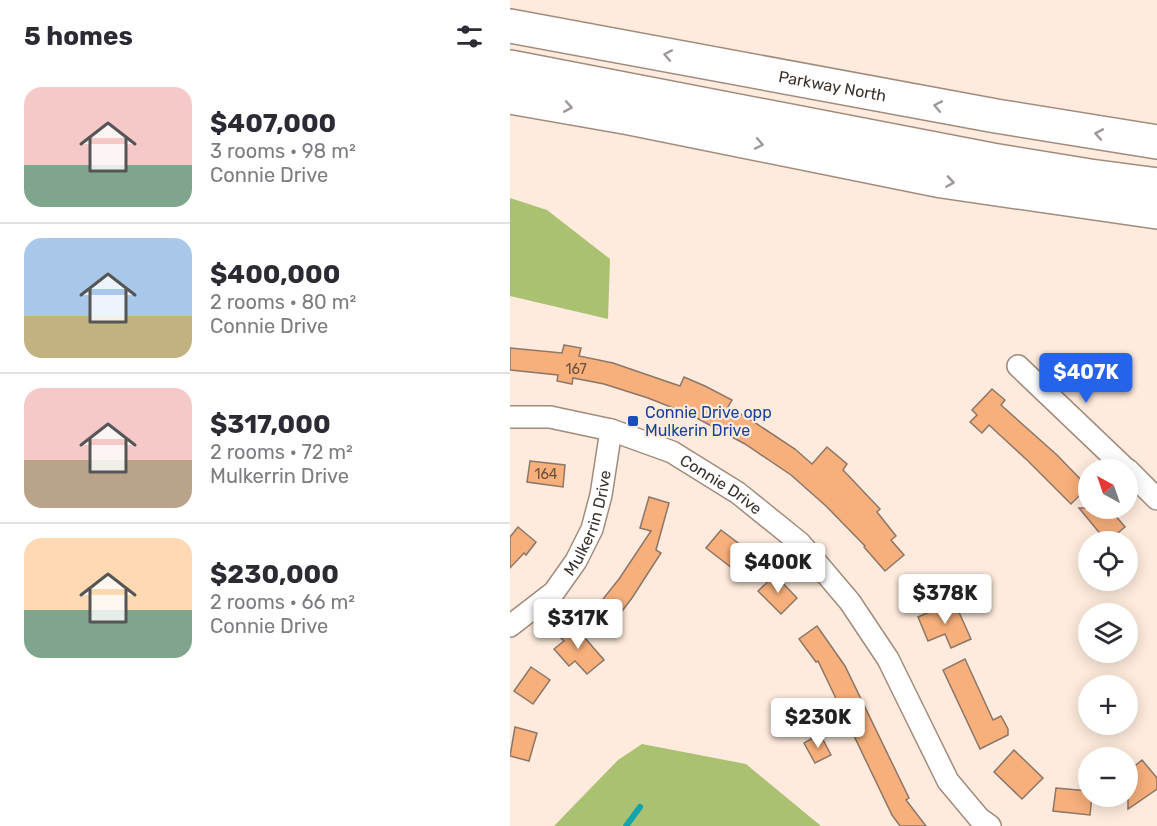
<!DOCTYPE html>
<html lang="en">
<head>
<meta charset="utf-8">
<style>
	body { margin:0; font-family:Rubik,sans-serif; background:#f2f2f3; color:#2b2b33; height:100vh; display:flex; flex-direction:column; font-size:22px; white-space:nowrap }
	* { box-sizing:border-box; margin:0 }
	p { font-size:20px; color:#7c7c81 }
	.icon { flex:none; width:33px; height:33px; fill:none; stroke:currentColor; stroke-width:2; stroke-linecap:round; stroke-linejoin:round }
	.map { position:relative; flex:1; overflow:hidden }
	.sheet { display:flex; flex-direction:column; background:#fff; width:510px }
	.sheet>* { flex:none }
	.needle { width:39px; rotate:320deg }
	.fabs { position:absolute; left:568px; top:459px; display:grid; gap:12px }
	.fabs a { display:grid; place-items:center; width:60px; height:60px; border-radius:50%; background:#fff; box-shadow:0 3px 15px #0003; font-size:30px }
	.price { position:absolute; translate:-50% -51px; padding:0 14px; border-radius:6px; background:#fff; color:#222; font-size:20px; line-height:39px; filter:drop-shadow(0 2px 3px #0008) }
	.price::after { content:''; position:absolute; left:50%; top:36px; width:18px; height:14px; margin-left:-9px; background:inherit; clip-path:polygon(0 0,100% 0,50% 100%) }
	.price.active { background:#2563eb; color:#fff }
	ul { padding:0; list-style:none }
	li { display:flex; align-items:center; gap:18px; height:150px; padding:0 24px }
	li+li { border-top:2px solid #e1e1e2 }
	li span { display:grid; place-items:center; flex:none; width:168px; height:120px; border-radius:18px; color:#555 }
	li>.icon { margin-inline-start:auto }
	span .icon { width:72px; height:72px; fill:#fffc; stroke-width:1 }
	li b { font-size:26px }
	h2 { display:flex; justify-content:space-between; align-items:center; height:72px; padding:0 24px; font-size:26px }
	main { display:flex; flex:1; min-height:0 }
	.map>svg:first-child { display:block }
	.forest { fill:#a9c171 }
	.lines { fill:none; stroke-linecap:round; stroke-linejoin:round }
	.stream { stroke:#12a3ad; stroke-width:6 }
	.building { fill:#f7af7b; stroke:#8c7667; stroke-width:1.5 }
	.minor-casing { stroke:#a28b7c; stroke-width:24 }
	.motorway-casing { stroke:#a28b7c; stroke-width:36 }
	.minor { stroke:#fff; stroke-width:21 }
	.motorway { stroke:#fff; stroke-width:33 }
	.oneway { stroke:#9e9896 }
	.transit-dot { fill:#1a4fb4; stroke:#feebdd; stroke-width:2 }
	.labels { text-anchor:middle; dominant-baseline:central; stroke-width:4.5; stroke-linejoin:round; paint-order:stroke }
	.number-label { font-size:14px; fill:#6b5140 }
	.street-label { font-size:16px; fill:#3c322c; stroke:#feebdd }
	.transit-label { font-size:16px; fill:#164399; stroke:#feebdd; text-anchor:start }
</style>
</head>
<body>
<main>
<section class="sheet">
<h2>5 homes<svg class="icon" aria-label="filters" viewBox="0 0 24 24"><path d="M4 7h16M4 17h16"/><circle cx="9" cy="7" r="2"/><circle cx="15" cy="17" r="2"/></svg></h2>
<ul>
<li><span style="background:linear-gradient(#f6c9c9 65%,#7fa58c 0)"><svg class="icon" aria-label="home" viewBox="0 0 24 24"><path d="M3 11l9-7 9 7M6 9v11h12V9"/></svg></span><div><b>$407,000</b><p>3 rooms · 98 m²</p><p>Connie Drive</p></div></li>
<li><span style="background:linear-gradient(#a9c7e8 65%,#c2b280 0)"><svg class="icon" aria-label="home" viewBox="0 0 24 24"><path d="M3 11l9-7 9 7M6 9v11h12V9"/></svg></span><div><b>$400,000</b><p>2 rooms · 80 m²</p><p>Connie Drive</p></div></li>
<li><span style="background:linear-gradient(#f6c9c9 60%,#b9a48a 0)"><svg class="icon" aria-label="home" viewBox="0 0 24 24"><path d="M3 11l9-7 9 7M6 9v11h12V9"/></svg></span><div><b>$317,000</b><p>2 rooms · 72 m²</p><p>Mulkerrin Drive</p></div></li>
<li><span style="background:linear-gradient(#ffd9b3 60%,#7fa58c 0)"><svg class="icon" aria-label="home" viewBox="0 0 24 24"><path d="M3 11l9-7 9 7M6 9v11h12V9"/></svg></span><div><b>$230,000</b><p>2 rooms · 66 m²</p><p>Connie Drive</p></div></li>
</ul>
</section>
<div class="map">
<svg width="647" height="826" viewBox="0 0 647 826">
	<rect width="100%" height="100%" fill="#feebdd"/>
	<g class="forest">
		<path d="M0 198 37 210 100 259 98 319 0 296Z"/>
		<path d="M132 744 236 764 311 826H44L108 760Z"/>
	</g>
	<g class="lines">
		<path class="stream" d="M116 826 130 807"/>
	</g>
	<g class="building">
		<path d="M54 345 71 348 69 356 103 363 170 386 174 377 195 386 222 400 218 407 238 418 285 449 302 464 317 447 337 464 333 470 370 509 367 512 386 536 381 540 394 555 375 571 354 547 355 546 316 506 281 475 235 444 181 415 138 398 94 384 63 378 62 384 47 381 48 375 0 370V348L52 353Z"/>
		<path d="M482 389 495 400 491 405 547 455 578 487 561 504 517 460 479 425 472 433 460 422 467 415 462 410Z"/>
		<path d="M20 461 55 465 53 487 17 482Z"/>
		<path d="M139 497 159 503 146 550 151 553 122 598 103 623 85 609 109 579 141 531 130 528Z"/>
		<path d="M569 508H599L615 527 597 542Z"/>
		<path d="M8 527 26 542 16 555 14 553 0 568V537Z"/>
		<path d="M211 530 236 549 222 568 196 548Z"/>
		<path d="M265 575 287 598 271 614 248 591Z"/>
		<path d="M444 601 461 639 441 648 435 634 418 641 408 617Z"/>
		<path d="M62 623 94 660 77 674 65 661 59 666 44 649 54 641 48 635Z"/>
		<path d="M307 626 335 666 399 798 396 800 416 826H390L382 815 308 661 306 662 289 639Z"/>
		<path d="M455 659 483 720 491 716 498 729V735L470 749 433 670Z"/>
		<path d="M21 667 40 680 23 704 4 691Z"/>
		<path d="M5 727 27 733 19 761 0 756Z"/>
		<path d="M310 734 321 755 305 763 294 743Z"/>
		<path d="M504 750 533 778 512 799 484 772Z"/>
		<path d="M632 760 647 778V789L618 809V782L625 777 620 770Z"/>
		<path d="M546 788 579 791V796H582L580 815 543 811Z"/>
	</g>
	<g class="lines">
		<g class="minor-casing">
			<g id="minor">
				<path d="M508 366 617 470"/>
				<path id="s1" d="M0 417H40L101 430 162 452 228 493 290 543 340 602 378 659 438 781 469 818 480 826"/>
				<path d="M618 470 647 499"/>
				<path id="s2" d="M0 626 44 592 66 561 82 529 91 495 101 430"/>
			</g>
		</g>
		<g class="motorway-casing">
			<g id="motorway">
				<path id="s3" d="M0 26 486 116 647 142"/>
				<path d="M0 67 482 160 580 176 647 185"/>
				<path d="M0 97 120 118 432 181 647 212"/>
			</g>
		</g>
		<use href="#minor" class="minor"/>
		<use href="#motorway" class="motorway"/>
	</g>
	<defs><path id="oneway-chevron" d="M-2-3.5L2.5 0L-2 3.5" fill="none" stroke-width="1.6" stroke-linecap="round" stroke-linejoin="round" transform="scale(1.5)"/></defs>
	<g class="oneway">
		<use href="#oneway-chevron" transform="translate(158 55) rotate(-169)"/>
		<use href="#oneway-chevron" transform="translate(428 106) rotate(-169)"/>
		<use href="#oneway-chevron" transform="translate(58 107) rotate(10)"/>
		<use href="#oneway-chevron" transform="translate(589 134) rotate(-170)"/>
		<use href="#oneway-chevron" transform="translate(249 144) rotate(11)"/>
		<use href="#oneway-chevron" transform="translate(440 182) rotate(9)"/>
	</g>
	<rect class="transit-dot" x="117" y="415" width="12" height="12" rx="3"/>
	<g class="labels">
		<g class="number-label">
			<text x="66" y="369">167</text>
			<text x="36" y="474">164</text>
		</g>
		<g class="street-label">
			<text stroke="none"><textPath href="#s3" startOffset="328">Parkway North</textPath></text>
			<text stroke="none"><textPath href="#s1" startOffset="226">Connie Drive</textPath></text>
			<text stroke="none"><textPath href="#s2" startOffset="134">Mulkerrin Drive</textPath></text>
		</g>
		<g class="transit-label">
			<text x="135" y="412">Connie Drive opp<tspan x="135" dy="18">Mulkerin Drive</tspan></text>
		</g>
	</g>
</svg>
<div class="fabs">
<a><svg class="needle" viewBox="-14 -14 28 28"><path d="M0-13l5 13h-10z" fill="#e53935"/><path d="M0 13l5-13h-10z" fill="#7c7c81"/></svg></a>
<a><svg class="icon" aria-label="locate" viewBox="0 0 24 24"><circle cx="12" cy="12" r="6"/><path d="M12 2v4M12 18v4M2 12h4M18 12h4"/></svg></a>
<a><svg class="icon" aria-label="layers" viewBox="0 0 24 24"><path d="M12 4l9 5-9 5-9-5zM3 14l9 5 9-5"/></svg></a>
<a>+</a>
<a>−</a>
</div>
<b class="price active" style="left:576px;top:404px">$407K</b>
<b class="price" style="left:268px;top:594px">$400K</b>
<b class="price" style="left:435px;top:625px">$378K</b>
<b class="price" style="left:68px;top:650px">$317K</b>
<b class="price" style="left:308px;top:749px">$230K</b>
</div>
</main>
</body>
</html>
